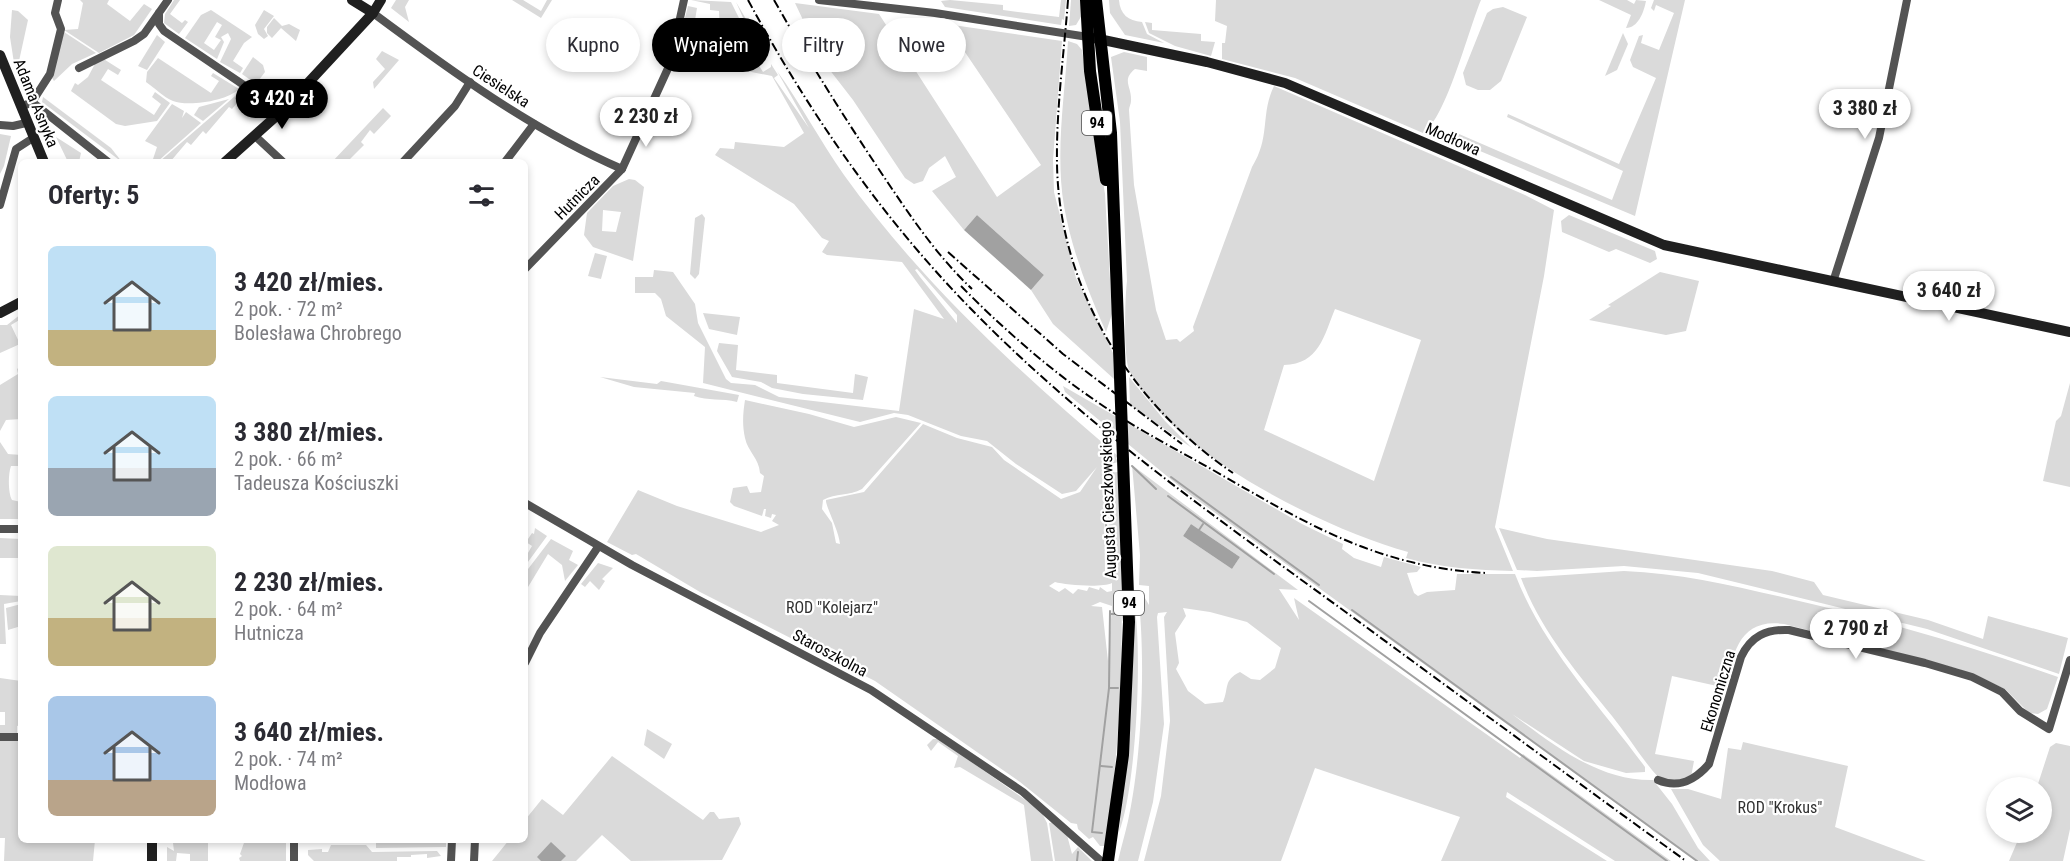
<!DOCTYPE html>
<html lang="pl">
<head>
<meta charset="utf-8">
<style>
	body { margin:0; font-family:"Roboto Condensed",sans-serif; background:#f7f7f7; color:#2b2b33; height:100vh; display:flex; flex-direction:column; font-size:22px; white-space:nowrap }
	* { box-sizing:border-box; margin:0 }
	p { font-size:20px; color:#7c7c81 }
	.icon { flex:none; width:33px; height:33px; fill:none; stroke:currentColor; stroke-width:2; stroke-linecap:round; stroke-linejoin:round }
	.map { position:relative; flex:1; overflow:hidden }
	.panel { position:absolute; left:18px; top:159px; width:510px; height:684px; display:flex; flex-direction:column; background:#fff; border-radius:9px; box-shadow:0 3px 9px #0003 }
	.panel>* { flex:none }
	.banner { position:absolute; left:546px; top:18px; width:570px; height:54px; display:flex; gap:12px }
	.tools { position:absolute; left:1986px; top:777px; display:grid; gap:12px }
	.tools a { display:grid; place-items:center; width:66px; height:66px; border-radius:50%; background:#fff; box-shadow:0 3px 9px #0003; font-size:30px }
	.price { position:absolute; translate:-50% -51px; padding:0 14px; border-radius:21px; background:#fff; color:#222; font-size:20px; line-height:39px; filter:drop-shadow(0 2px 3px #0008) }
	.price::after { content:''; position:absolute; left:50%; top:36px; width:18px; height:14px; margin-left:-9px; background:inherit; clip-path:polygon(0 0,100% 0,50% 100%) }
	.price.selected { background:#000; color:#fff }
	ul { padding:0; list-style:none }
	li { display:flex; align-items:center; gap:18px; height:150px; padding:0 30px }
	li span { display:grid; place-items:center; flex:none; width:168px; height:120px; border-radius:9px; color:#555 }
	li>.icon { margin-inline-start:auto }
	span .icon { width:72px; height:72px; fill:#fffc; stroke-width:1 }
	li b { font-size:26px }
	h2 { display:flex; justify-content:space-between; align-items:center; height:72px; padding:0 30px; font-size:26px }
	.pill { padding:0 21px; border-radius:27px; background:#fff; box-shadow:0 3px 9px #0003; font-size:21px; line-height:54px }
	.pill.selected { background:#000; color:#fff }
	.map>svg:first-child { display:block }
	.green { fill:#dadada; fill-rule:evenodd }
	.water { fill:#a1a1a1 }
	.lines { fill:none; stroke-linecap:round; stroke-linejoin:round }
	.stream { stroke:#a1a1a1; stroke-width:2 }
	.street { stroke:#535353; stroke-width:8 }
	.secondary { stroke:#202020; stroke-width:10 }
	.primary { stroke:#000; stroke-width:12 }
	.rail { stroke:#000; stroke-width:2; stroke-dasharray:9 3 1.5 3; stroke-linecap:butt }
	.labels { text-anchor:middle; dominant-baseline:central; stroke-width:4.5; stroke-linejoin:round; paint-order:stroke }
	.shield { fill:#fff; stroke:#4c4c4c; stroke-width:1.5 }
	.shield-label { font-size:15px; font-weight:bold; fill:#000 }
	.street-label { font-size:16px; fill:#000; stroke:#fff }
	.park-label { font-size:16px; fill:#313131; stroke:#fff }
</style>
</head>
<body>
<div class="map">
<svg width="2070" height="861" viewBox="0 0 2070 861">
	<rect width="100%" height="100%" fill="#fff"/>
	<g class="green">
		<path d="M80 0H109L107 4 130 21 144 4 152 9 134 35 99 53 64 30 78 29 83 3Z"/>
		<path d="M174 0H180L170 14 182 23 185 20 188 22 179 34 164 23 165 14Z"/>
		<path d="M396 0H409L405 7 409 22 391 8Z"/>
		<path d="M512 0H523L541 11 547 0H552L541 18Z"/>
		<path d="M691 0 731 2 740 20V35L720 33 719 11 710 10V4Z"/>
		<path d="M950 0 1003 5V10L1059 17 1061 0H1066L1064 20 1062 19 1061 25 945 7 941 1Z"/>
		<path d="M1071 0H1081L1082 15 1076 25 1069 26Z"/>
		<path d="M1109 0H1119C1120 14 1128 21 1142 22L1147 34 1164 43 1125 35 1110 13Z"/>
		<path d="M1216 0H1481C1469 28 1446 119 1423 133L1295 78 1222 59V43H1225L1227 26 1215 21Z"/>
		<path d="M1599 0H1627L1634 4 1636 0 1646 1C1644 12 1638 28 1626 28L1631 15Z"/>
		<path d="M1654 0H1685L1635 216 1456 141 1459 134 1612 200 1623 171 1507 117 1508 114 1619 164 1656 78 1633 67 1630 60 1639 36 1643 35 1641 43 1659 50 1674 13 1656 5 1654 11 1651 8Z"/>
		<path d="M736 2 763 48 753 56 763 72 771 67V64L778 75 774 78 809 128 777 71C801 104 820 141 844 175 921 282 1018 371 1118 456L1116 458 1118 462 1108 465 1104 473 1105 572H1111L1106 473 1118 472C1124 598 1125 721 1105 846H1100L1093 837 1089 839 1078 829 1077 824 1071 823 1020 782 875 681 700 592 636 554 632 555 607 542 638 490 677 506 761 532 779 525 772 521 776 515 772 514 771 518 765 516 766 509H764L762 516 734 506 730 502 733 488 747 486 750 493 761 492 764 476 760 473C759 458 748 452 745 438 742 424 743 413 745 400L809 414 854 427 896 417 921 423 862 489C849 496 836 493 823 500L822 509 832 523 836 543 840 544C839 531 825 505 826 500L864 492 923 424 957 438 992 447 1004 460 1061 499 1080 492 1097 467 1076 491 1062 494 1016 464 987 441 961 436 908 415 894 413 860 422 703 383 705 347 666 316 661 299 655 293H635V277H653L654 270 673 272 695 304 698 323 726 379 731 383 755 385 779 397 899 411 914 309 944 319 902 262 827 255 822 252 829 241 822 238 794 204 715 155 720 148 734 149 735 142 784 147 804 133 772 76 680 58 681 54 692 56V58L726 62 727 52 681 42H698L717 36 739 37 738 46 744 60 747 61 748 54 741 39 744 20ZM917 269 957 315V323L920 277 915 270ZM1055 582C1065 585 1102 588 1112 583V591L1107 592 1100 587 1099 590 1089 587 1087 591 1078 589 1073 594 1065 588 1059 592 1049 586ZM1100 602 1112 606 1108 661 1102 607 1091 606Z"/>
		<path d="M795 3 879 14 997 197 1041 165 946 24 1062 41 1053 160 1054 192 1076 278 1113 353 1114 379 1053 324 1031 290 1044 275 977 215 964 230 932 191 956 177 945 156 929 168 923 181 914 184 905 178 853 100 822 60 827 57 834 67 852 54 846 43 840 47 827 26 822 30 820 28 811 37Z"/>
		<path d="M688 6 697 8 695 20 702 21 703 31 692 39 680 37Z"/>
		<path d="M1503 7 1527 17 1501 81 1490 90H1478L1466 85 1463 73 1487 13 1493 9Z"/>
		<path d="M12 10 18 11 28 20 19 61 14 63 10 37Z"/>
		<path d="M211 10 252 37 244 43 233 61 243 68 240 73 220 62 231 39 228 33 221 37 224 42 217 59 185 38 201 15ZM217 22 222 25 215 37 221 40 214 50 204 43Z"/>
		<path d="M264 10 274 16 264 29 268 36 264 39 258 34 255 25Z"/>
		<path d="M274 18 282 26 289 24 300 30 296 41 281 28 272 38 267 33V27Z"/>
		<path d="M1145 22 1152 23V30L1201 34V41L1215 42 1211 56 1175 46 1149 33Z"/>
		<path d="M64 32 96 53 72 64 54 81 52 78Z"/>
		<path d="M1623 33 1628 44 1617 70 1605 76Z"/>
		<path d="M157 35 165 42 147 70 138 66Z"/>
		<path d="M1068 41 1077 44 1082 50 1105 194 1112 314 1106 332C1088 291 1072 251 1064 206 1055 152 1065 95 1068 41Z"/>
		<path d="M382 51 399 60 374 89 373 82 385 69 376 59Z"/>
		<path d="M1124 52 1147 57V71L1135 69C1121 80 1132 87 1131 101 1131 104 1129 107 1129 110L1134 185 1156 310 1166 340 1177 339 1180 342 1194 331 1193 327 1252 167C1271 136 1260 115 1274 86L1525 195 1554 210 1544 276 1495 527 1513 571C1476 570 1442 568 1406 558L1408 552C1322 528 1172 453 1130 372 1123 360 1125 296 1127 281L1120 122 1111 57ZM1335 309 1421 340 1374 481 1264 430 1284 365C1319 364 1324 336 1335 309Z"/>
		<path d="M253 57 263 65 265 72 256 84 242 74Z"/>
		<path d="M102 58 121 70 118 75 108 69 101 80 154 115 161 104 152 97 155 92 170 103 157 121 125 126 116 124 71 91 75 83 78 85 88 77 97 60Z"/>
		<path d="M158 58 211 93 219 81 211 76 213 73 239 89C227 101 188 107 173 101 163 97 155 88 146 82L147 72Z"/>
		<path d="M242 90 263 104 253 113 249 110 254 104 244 95 232 109 229 107 206 134 203 131 191 145 187 142 170 162H159Z"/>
		<path d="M43 97 111 148 122 162 42 102Z"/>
		<path d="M229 99 203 121 194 115 199 107Z"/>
		<path d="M172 104 184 111 182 118 186 112 201 123 157 162H152L157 147 145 141Z"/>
		<path d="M383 108 391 116 374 134 370 130 361 142 364 145 347 162H332Z"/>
		<path d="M0 134 11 136 4 166 0 174Z"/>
		<path d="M56 137 81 153 79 162H68Z"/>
		<path d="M629 179 635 180 644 187 633 261 593 247 584 235 587 213 613 186ZM603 210 621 212 616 232 602 231Z"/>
		<path d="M702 214 705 218 699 274 695 279 690 274 695 218Z"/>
		<path d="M1569 215 1655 251 1657 259 1650 263 1616 249 1609 252 1562 232 1561 221Z"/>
		<path d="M595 253 607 256 601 279 588 276Z"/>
		<path d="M1660 272 1699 281 1686 331 1666 335 1589 320 1611 306 1608 305Z"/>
		<path d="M703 313 740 317 737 335 709 329Z"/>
		<path d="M21 314V319L11 325 20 344 0 353V325H7Z"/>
		<path d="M719 343 738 345 736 370 777 375V383L853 393 855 374 868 377 863 400 803 394 772 388 761 382 732 377 717 351Z"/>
		<path d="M21 366V419L6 420 0 431V385L18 374 17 369Z"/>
		<path d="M600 377 657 384 661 381 739 395 737 402C722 398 708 401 694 396L695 393 634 387Z"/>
		<path d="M1129 377 1165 421 1192 448 1130 405Z"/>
		<path d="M2070 383V487L2043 481 2056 421 2061 416Z"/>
		<path d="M1063 386 1302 524 1343 544 1342 549 1354 558 1381 567 1384 557 1421 567 1417 572 1407 573 1414 593 1418 596 1427 592 1455 590 1457 574H1515C1544 649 1599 704 1645 767V772L1626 773 1584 761 1512 714C1554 745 1598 781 1653 780L1672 804 1698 848 1710 861H1696L1185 491 1065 392Z"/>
		<path d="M0 442 8 454 21 455V466H11C8 474 8 493 12 500L21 502V519H0Z"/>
		<path d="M1132 465 1298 590 1279 589 1299 620 1294 598 1520 758 1523 754 1671 861H1615L1507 792 1506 797 1607 861H1441L1460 817 1315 768 1281 861H1144L1161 796 1170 721 1164 617 1167 612 1158 613 1157 617 1164 724 1153 802 1138 861H1118C1121 848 1125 834 1128 821 1142 757 1146 658 1138 593H1142L1149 605V586L1139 585 1140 555ZM1191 524 1240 557 1232 569 1183 536ZM1183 608 1210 612 1247 622 1281 648 1275 668 1260 680 1251 679 1240 672C1223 680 1229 689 1223 702L1205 704 1188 691 1176 669 1179 663 1175 633 1186 616Z"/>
		<path d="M535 528 547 536 525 566V558L532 546 526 542 532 533 534 534Z"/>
		<path d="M1499 528 1547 539 1772 571 1814 582 1823 595 1928 620 1983 639 1988 616 2068 638 2059 674 1927 629 1698 573 1624 566 1537 571 1517 570Z"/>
		<path d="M0 538 21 539V558H0Z"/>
		<path d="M551 539 573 551 569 560 578 565 565 581 562 565 548 554 525 592V573Z"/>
		<path d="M598 563 613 568 602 579 605 581 599 590 590 581 585 587 581 584Z"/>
		<path d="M1624 571C1678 573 1729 585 1782 597 1876 618 1967 645 2058 677L2047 709 2038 714 2029 713 2005 689 1959 669 1784 624C1739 618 1733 653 1726 688L1672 676 1655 754 1694 761 1691 777 1677 781 1660 779C1642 760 1629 737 1612 716 1577 673 1541 631 1521 578Z"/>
		<path d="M0 595 21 596V601L4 604 6 644H0Z"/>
		<path d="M1134 603C1143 651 1136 788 1119 832L1131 720Z"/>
		<path d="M21 604V626L8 630 6 608Z"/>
		<path d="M0 678 21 681V725L17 726V734L0 733V725H5V712H0Z"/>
		<path d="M647 729 672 744 664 759 644 745Z"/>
		<path d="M933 739H939L1041 811 1047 823 1053 861H1031L1024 805 960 767 954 768 958 756 938 742 931 751 927 745Z"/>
		<path d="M0 740H19L21 743V840H95L93 861H4L5 838H0Z"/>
		<path d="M1743 742 1848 766 1835 827 1926 861H1720L1703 845 1671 789H1688L1721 799 1728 748 1741 750Z"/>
		<path d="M2056 743 2070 746V829L2063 861H2009L2021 833 2042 832V788L2037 787 2050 747Z"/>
		<path d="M612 756 703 820 710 812H714L719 819 739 817 741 824 722 860 631 861 602 835 576 861H492L509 840H525V820L542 799 563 815Z"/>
		<path d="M1054 822 1067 835 1072 854 1078 847 1092 861H1055L1049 823Z"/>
		<path d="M167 840H208V861H190V854L177 853 176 861H167V847L174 851 173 843H167Z"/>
		<path d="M245 840H286V861H240L239 858 242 856 240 854Z"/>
		<path d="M376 840H446V847L376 848Z"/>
		<path d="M331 845H366L372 852 437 851 441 856 427 858V854L411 855V857H397V861H314L308 855V850L322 849V852H328Z"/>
	</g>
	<g class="water">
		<path d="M977 215 1044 275 1031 290 964 230Z"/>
		<path d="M1191 524 1240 557 1232 569 1183 536Z"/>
		<path d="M551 842 566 856 561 861H541L537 857Z"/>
	</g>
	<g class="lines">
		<g class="stream">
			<path d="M1132 466 1156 489"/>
			<path d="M1171 477 1319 585"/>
			<path d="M1104 489 1112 488"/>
			<path d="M1168 496 1274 574"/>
			<path d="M1199 530 1203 524"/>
			<path d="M1107 545 1116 544"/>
			<path d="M1107 552 1116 551"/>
			<path d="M1108 568 1104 474 1113 473"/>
			<path d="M1309 601 1667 861"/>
			<path d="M1352 610 1697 861"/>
			<path d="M1110 614H1119"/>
			<path d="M1109 688H1118"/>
			<path d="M1101 766 1112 767"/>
			<path d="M1102 833 1092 832 1109 688 1110 611"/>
			<path d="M1077 861 1078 852"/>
		</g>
		<g class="street">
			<path d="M819 0 935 13 1088 37"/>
			<path d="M159 13V24L164 31 282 111"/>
			<path d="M373 13C451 71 532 130 622 169"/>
			<path d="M79 68 134 41 144 34 168 0"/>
			<path d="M32 102 108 162"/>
			<path d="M21 107 32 102 50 74 61 29 55 13 58 0"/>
			<path d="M0 125 13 126 26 123"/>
			<path d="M255 136 283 162"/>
			<path d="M403 162 455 106 470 82"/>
			<path d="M505 162 534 124"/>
			<path d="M0 205 16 149 33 138"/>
			<path d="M525 269 622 169 670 64 684 0"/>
			<path d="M1833 282 1879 138 1907 0"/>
			<path d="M525 503 632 565 871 690 1023 792 1101 861"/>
			<path d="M0 529H21"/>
			<path d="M525 663 540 633 598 547"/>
			<path d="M0 737H21"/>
			<path d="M1658 780C1679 789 1695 780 1709 764L1741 657C1751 636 1766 629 1789 630L1925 663 1972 677 2002 692 2020 711 2049 729 2070 660"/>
			<path d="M294 840V861"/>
			<path d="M451 861 452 840"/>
			<path d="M474 861 475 840"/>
		</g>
		<g class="secondary">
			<path d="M352 0 373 13"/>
			<path d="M1094 38 1207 62 1285 83 1664 245 2070 332"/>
			<path d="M0 55 44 162"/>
			<path d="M225 162 282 111 373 13 381 0"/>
			<path d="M0 313 21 302"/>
			<path d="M152 861V840"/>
		</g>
		<g class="primary">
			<path d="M1086 0 1090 71 1106 180"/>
			<path d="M1096 0 1111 133 1129 622 1123 755 1108 861"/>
		</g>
		<g class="rail">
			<path d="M748 0C809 113 884 221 975 313 1087 427 1218 519 1347 613 1460 696 1573 779 1686 861"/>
			<path d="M774 0C808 60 844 117 882 174 909 214 936 255 972 289"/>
			<path d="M1068 0C1064 54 1056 110 1057 164 1059 289 1131 404 1233 473"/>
			<path d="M948 252 1063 354 1182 444"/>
			<path d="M961 286C1000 326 1050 370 1096 401 1133 427 1174 448 1213 470 1305 523 1377 567 1486 573"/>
		</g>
	</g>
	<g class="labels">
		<g class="shield">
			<rect x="1082" y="111" width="30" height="24" rx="4.5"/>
			<rect x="1114" y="591" width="30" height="24" rx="4.5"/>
		</g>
		<g class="shield-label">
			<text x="1097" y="123">94</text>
			<text x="1129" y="603">94</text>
		</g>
		<g class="street-label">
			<text transform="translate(501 86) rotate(33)">Ciesielska</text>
			<text transform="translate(36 103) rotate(68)">Adama Asnyka</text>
			<text transform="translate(1453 139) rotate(24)">Modłowa</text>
			<text transform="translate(577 197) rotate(-45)">Hutnicza</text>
			<text transform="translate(1108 500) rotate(-92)">Augusta Cieszkowskiego</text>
			<text transform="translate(830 653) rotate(28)">Staroszkolna</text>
			<text transform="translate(1718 691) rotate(-73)">Ekonomiczna</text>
		</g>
		<g class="park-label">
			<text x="832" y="607">ROD "Kolejarz"</text>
			<text x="1780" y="807">ROD "Krokus"</text>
		</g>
	</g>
</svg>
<div class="tools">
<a><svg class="icon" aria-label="layers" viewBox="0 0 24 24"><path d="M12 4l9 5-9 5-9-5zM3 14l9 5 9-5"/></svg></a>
</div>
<b class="price selected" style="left:282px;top:130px">3 420 zł</b>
<b class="price" style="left:1865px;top:140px">3 380 zł</b>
<b class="price" style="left:646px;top:148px">2 230 zł</b>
<b class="price" style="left:1949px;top:322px">3 640 zł</b>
<b class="price" style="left:1856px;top:660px">2 790 zł</b>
<div class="banner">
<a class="pill">Kupno</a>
<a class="pill selected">Wynajem</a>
<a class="pill">Filtry</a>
<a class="pill">Nowe</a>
</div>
<section class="panel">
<h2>Oferty: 5<svg class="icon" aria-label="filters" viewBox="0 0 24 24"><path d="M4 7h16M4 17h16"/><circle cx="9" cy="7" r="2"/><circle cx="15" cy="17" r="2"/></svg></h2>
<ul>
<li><span style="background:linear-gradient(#bfe0f5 70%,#c2b280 0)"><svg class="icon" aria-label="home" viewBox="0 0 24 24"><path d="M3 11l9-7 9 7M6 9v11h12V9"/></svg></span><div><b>3 420 zł/mies.</b><p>2 pok. · 72 m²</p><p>Bolesława Chrobrego</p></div></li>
<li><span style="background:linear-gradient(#bfe0f5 60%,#9aa5b1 0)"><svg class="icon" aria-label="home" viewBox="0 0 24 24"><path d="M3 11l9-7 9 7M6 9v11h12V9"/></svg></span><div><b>3 380 zł/mies.</b><p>2 pok. · 66 m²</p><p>Tadeusza Kościuszki</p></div></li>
<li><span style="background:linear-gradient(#dfe7d0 60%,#c2b280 0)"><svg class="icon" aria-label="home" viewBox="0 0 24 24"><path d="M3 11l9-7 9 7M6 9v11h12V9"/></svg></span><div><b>2 230 zł/mies.</b><p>2 pok. · 64 m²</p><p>Hutnicza</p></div></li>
<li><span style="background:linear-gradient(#a9c7e8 70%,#b9a48a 0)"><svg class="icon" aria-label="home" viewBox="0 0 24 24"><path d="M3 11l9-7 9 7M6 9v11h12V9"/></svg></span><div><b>3 640 zł/mies.</b><p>2 pok. · 74 m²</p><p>Modłowa</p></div></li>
</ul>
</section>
</div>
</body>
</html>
